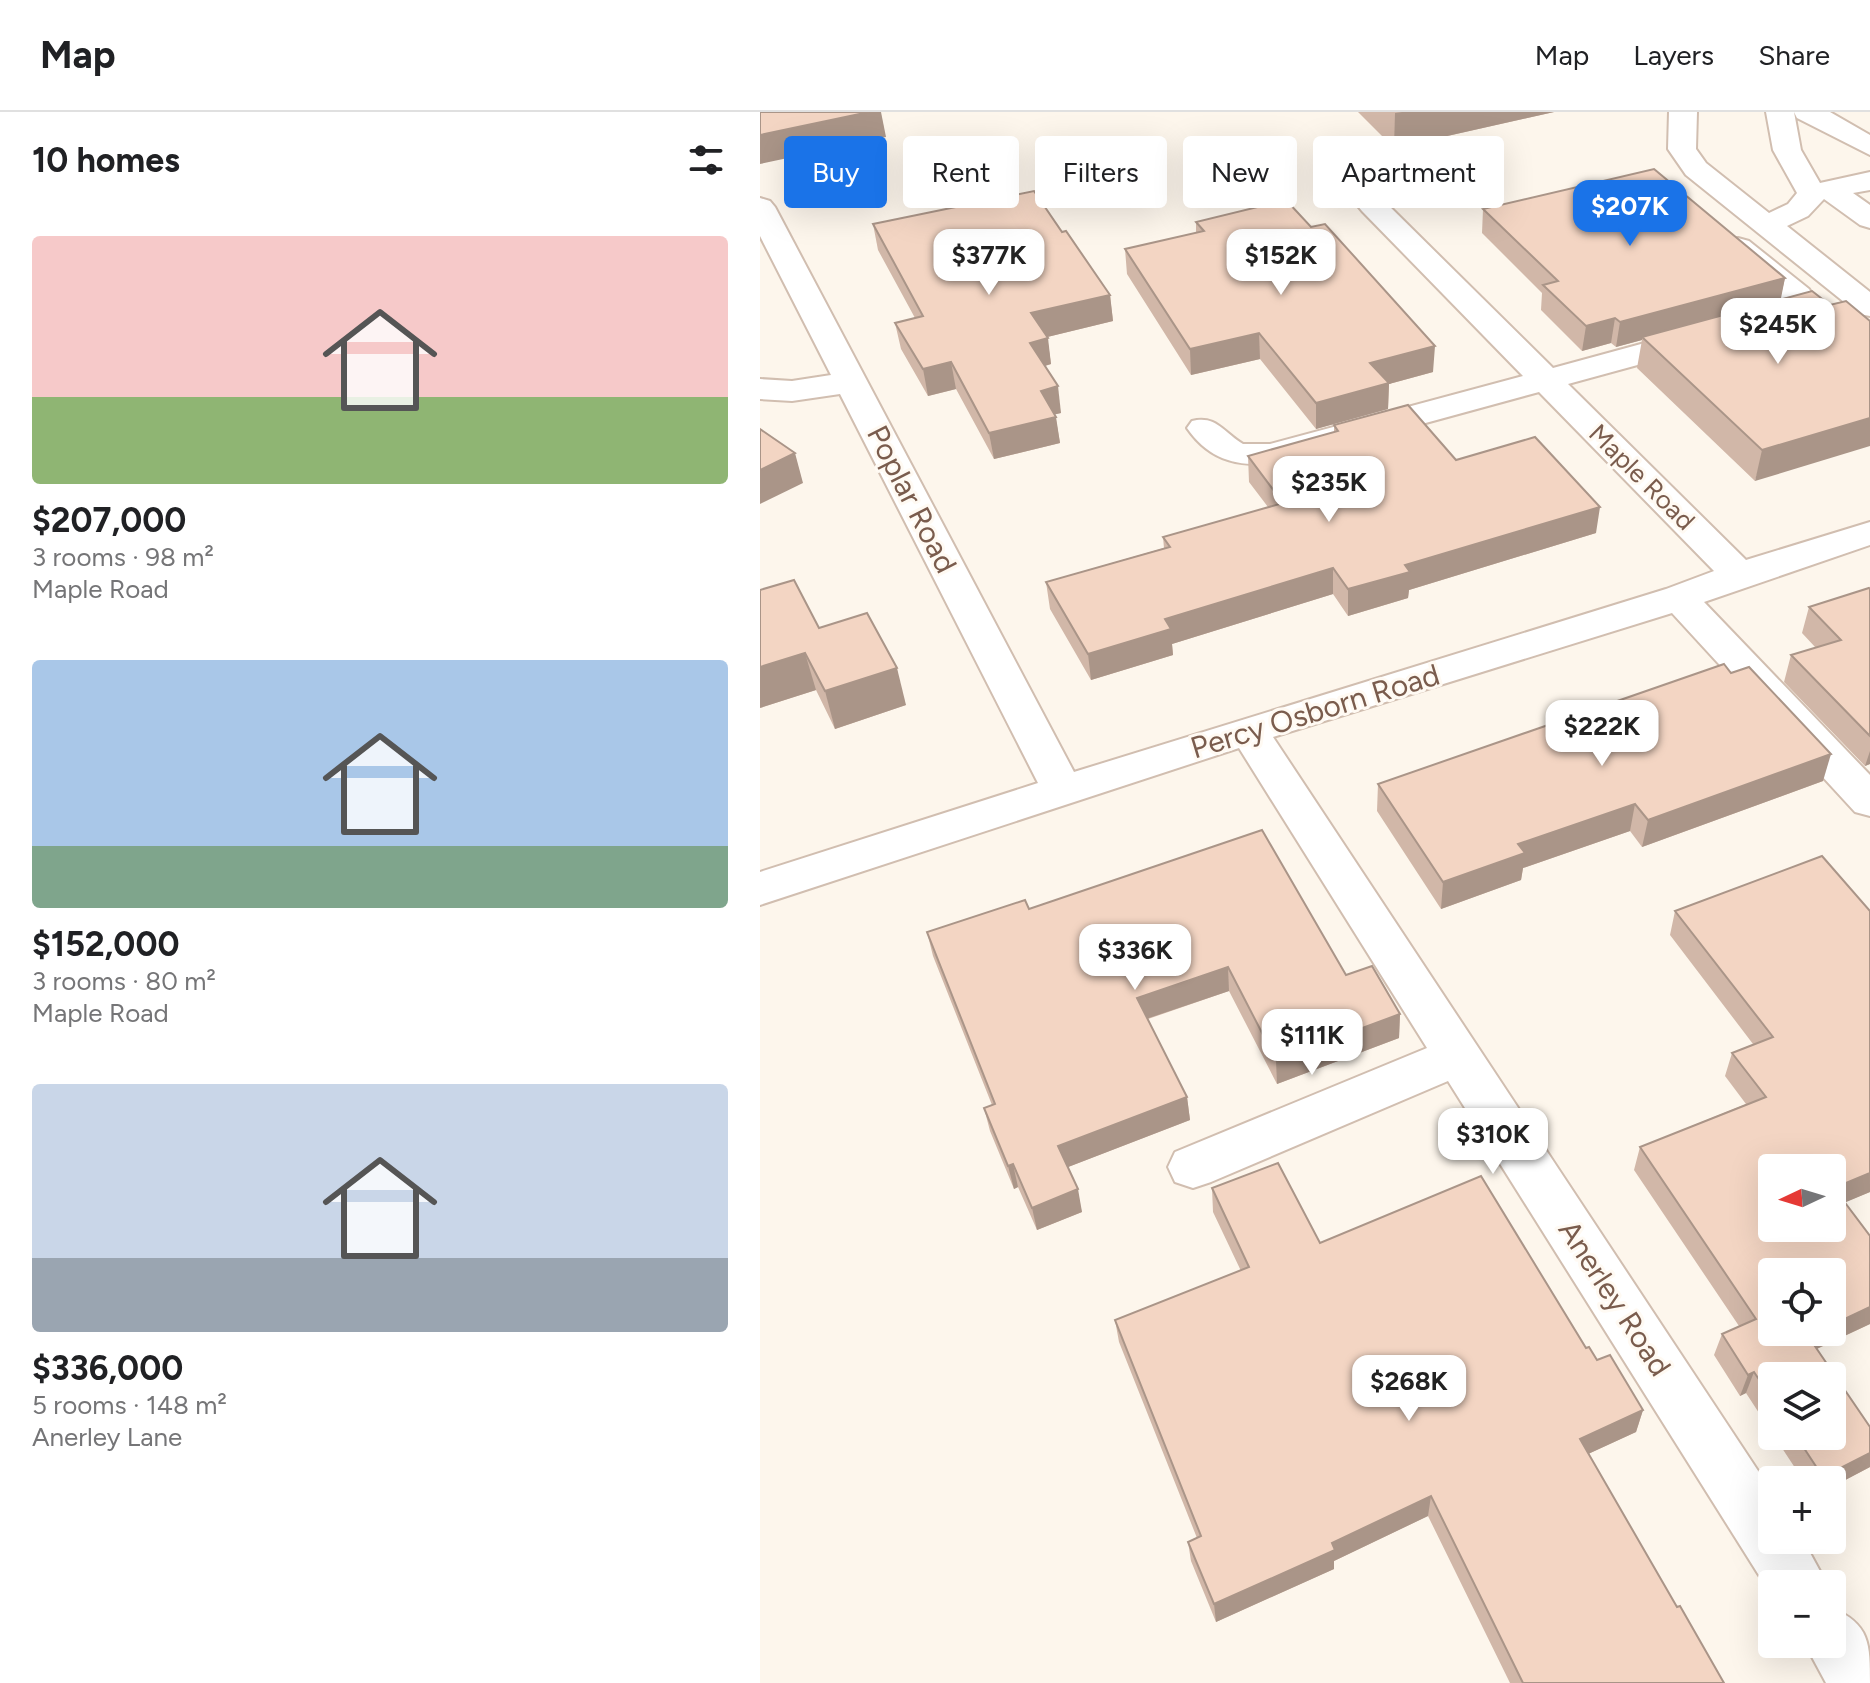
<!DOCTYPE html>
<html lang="en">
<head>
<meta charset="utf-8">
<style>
	body { margin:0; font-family:Figtree,sans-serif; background:#f2f2f2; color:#202124; height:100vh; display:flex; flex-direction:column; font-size:30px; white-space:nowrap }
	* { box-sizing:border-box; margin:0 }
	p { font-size:26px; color:#757577 }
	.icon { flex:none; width:44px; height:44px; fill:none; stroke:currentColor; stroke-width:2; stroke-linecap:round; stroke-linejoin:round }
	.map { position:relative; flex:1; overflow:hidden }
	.drawer { display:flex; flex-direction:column; background:#fff; width:760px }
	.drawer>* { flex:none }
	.hud { position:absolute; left:24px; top:24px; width:760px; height:72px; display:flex; gap:16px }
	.needle { width:52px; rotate:266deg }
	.tools { position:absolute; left:998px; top:1042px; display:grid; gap:16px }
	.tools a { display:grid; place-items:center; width:88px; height:88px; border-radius:8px; background:#fff; box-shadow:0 8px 32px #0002; font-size:40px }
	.price { position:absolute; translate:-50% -68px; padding:0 18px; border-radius:16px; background:#fff; color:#222; font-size:26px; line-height:52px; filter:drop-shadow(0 2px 4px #0008) }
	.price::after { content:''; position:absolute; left:50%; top:48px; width:24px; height:18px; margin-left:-12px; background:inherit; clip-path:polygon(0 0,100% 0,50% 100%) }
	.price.active { background:#1a73e8; color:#fff }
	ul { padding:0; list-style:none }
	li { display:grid; align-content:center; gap:16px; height:424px; padding:0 32px }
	li span { display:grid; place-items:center; height:248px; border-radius:8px; color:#555 }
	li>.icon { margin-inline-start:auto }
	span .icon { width:144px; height:144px; fill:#fffc; stroke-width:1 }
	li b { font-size:34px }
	h2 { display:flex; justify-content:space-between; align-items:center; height:96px; padding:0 32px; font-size:34px }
	.pill { padding:0 28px; border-radius:8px; background:#fff; box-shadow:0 8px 32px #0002; font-size:28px; line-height:72px }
	.pill.active { background:#1a73e8; color:#fff }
	header { display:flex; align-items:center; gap:48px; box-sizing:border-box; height:112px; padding:0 40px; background:#fff; border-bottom:2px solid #e0e0e0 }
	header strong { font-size:38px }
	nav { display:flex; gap:44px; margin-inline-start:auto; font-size:28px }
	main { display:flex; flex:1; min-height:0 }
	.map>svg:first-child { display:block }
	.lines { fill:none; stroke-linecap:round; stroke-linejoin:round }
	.minor-casing { stroke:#d1beb0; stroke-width:4 }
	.minor { fill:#fff; fill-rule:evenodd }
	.wall { fill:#d1b7a8 }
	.shaded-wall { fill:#aa9588 }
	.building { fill:#f3d5c3; stroke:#aa9588; stroke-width:2; fill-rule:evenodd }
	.labels { text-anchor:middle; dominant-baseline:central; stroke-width:6; stroke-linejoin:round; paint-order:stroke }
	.far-street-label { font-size:26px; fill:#7a5c4d; stroke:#fffaf3 }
	.street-label { font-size:30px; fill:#7a5c4d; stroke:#fffaf3 }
</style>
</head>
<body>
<header>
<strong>Map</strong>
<nav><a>Map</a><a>Layers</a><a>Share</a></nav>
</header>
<main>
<section class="drawer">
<h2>10 homes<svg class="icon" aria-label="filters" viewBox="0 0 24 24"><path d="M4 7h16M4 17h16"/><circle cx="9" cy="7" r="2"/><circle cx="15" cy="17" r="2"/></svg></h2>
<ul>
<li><span style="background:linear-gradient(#f6c9c9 65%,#8fb573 0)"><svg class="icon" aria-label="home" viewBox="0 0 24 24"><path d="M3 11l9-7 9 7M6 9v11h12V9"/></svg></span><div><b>$207,000</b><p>3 rooms · 98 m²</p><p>Maple Road</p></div></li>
<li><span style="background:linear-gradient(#a9c7e8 75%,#7fa58c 0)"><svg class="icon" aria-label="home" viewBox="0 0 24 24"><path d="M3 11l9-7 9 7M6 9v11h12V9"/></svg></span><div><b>$152,000</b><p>3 rooms · 80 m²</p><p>Maple Road</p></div></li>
<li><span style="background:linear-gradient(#c9d6e8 70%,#9aa5b1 0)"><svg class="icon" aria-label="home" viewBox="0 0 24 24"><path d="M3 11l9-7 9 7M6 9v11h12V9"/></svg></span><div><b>$336,000</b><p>5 rooms · 148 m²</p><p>Anerley Lane</p></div></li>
</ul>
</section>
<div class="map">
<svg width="1110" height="1571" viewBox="0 0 1110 1571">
	<rect width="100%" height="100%" fill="#fdf6ec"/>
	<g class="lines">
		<g class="minor-casing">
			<g id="minor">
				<path d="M909 0H937L936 37 946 51 1009 101 1028 92 1037 81 1013 38 1006 0H1070L1110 23V43L1037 6 1034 0 1041 38 1060 71 1110 60V78L1093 81 1110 93V116L1100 113 1064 87 1048 104 1027 114 1110 180V204L1099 202 926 63 908 37Z"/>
				<path d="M612 84 622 87 793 256 936 217 947 220 952 227 947 234 808 272 986 448 1110 410V433L944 490 1110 663V704L1095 700 912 501 513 625 1012 1380V1428H1043L1067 1472H1012V1484L688 969 451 1070 433 1076 415 1070 408 1055 415 1040 667 936 479 636 0 793V760L278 671 80 282 32 289 0 287V267L32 269 71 263 0 124V86L10 89 15 95 314 660 906 477 954 459 779 280 523 350C483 356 451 351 427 316L432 309C456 303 463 320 483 332H510L763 264 602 99 597 93 602 87Z"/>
				<path d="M978 126 989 129 1049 177 1058 191 1049 205 998 219 987 217 982 210 987 203 1026 191 967 141 963 135 967 129Z"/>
				<path d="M1072 1496C1110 1512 1110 1532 1110 1571H1066L1045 1532H1072Z"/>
			</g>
		</g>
		<use href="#minor" class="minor"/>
	</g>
	<g class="wall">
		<path d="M598 0H794L634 36Z"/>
		<path d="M723 97 1025 166 1020 187 1052 179 995 369 877 256 882 228 856 235 851 231 822 239 781 198 782 181 722 121Z"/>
		<path d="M436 110 673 260 629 272 628 297 556 317 500 247 431 263 367 162 365 137 436 121Z"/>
		<path d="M113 112 302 120 350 183 353 209 287 225 291 252 285 254 301 301 295 302 300 331 234 347 196 277 168 284 141 237 135 211 155 206 118 138Z"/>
		<path d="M574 313 696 348 836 421 649 478 648 486 588 504 573 482 412 532 413 543 331 568 290 497 286 470 404 436 403 425 508 395 489 370 488 344 574 320Z"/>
		<path d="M1110 477V652L1105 654 1024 570 1031 543 1056 536 1042 521 1049 495Z"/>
		<path d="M59 516 146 593 75 617 56 578 0 596Z"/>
		<path d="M1063 669 882 735 870 719 763 756 761 768 681 797 617 699 618 672Z"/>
		<path d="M1062 744 1110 1080 1085 1090 1110 1124V1212L1057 1237 1110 1355 1072 1375V1368H1043L1014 1324H1072L1012 1264V1321L986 1281 980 1284 954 1243 962 1222 979 1214 874 1058 880 1035 986 992 965 964 972 941 993 932 910 823 915 799Z"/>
		<path d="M269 797 586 863 640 902 639 926 517 972 469 879 388 907 427 985 430 1008 308 1055 322 1100 277 1118 258 1075 254 1077 230 1019 224 996 232 993 173 844 167 820Z"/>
		<path d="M452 1076 560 1131 826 1236 883 1298 876 1320 828 1342 917 1495 964 1571H750L668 1404 574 1449V1457L456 1510 431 1449 428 1430 437 1426 359 1230 355 1208 481 1159 453 1100Z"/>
	</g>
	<g class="shaded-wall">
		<path d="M109 0H121L126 25 0 52V23Z"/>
		<path d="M642 0H794L634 36 635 1Z"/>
		<path d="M1025 166 1020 191 882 225V228L856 235 860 210Z"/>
		<path d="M350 183 353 209 275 228 271 201Z"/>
		<path d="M855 206 851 231 822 239 826 214Z"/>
		<path d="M499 221 500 247 431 263 430 237Z"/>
		<path d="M288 226 291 252 274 257 270 231Z"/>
		<path d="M675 234 673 260 629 272 628 297 556 317V291L610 251Z"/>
		<path d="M191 250 196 277 168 284 163 257Z"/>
		<path d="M298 274 301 301 284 305 281 279Z"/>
		<path d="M296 305 300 331 234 347 229 321Z"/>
		<path d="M1110 306V334L995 369 1002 338Z"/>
		<path d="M35 341 43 371 0 392V358Z"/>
		<path d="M840 395 836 421 649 478 648 486 588 504V477L645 453Z"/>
		<path d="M573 456V482L412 532 413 543 331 568 328 542 405 507Z"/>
		<path d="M45 541 56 578 0 596V555Z"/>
		<path d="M137 556 146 593 75 617 65 579Z"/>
		<path d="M1110 639V652L1105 654Z"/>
		<path d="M1071 642 1063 669 882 735 888 708Z"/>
		<path d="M875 692 870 719 763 756 761 768 681 797 683 770 758 732Z"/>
		<path d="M468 855 469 879 380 909 377 886Z"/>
		<path d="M640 902 639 926 517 972 516 948Z"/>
		<path d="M427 985 430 1008 303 1057 298 1034Z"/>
		<path d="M253 1052 258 1075 254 1077 248 1054Z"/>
		<path d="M1110 1061V1080L1072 1096 1074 1076Z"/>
		<path d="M318 1077 322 1100 277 1118 272 1096Z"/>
		<path d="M1110 1195V1212L1039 1245 1048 1224 1057 1220H1072V1213Z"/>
		<path d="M994 1260 986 1281 980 1284 988 1263Z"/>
		<path d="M883 1298 876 1320 815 1348 820 1327Z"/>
		<path d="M1110 1341V1355L1072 1375V1368H1062L1063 1365Z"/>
		<path d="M671 1384 668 1404 574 1449V1457L456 1510 454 1492 572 1431Z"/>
	</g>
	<g class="building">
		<path d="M0 0H109L0 23Z"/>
		<path d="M894 57 1025 166 860 210 855 206 826 214 783 173 798 169 723 97Z"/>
		<path d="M274 79 302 120 306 119 350 183 271 201 288 226 270 231 298 274 281 279 296 305 229 321 191 250 163 257 135 211 163 204 113 112Z"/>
		<path d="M526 88 551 115 565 112 675 234 610 251 629 271 556 291 499 221 430 237 365 137 444 119 436 110Z"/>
		<path d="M1052 179 1070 193 1086 189 1110 209V306L1002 338 882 225Z"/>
		<path d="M648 293 696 348 775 325 840 395 645 453 650 460 588 477 573 456 405 507 411 517 328 542 286 470 410 435 403 425 523 391 488 344 578 319 574 313Z"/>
		<path d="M0 317 35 341 0 358Z"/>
		<path d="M34 468 59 516 107 501 137 556 65 579 45 541 0 555V478Z"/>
		<path d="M1109 476 1110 477V624L1031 543 1081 528 1049 495Z"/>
		<path d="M964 552 971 561 989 555 1071 642 888 708 875 692 758 732 765 741 683 770 618 672Z"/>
		<path d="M502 718 586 863 612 854 640 902 516 948 468 855 377 886 427 985 298 1034 318 1077 272 1096 253 1052 248 1054 224 996 235 992 167 820 265 788 269 797Z"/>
		<path d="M1062 744 1110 799V1061L1074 1076 1110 1124V1195L1072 1213V1160H1012V1220H1057L1048 1224 1110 1315V1341L1063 1365 1036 1324H1072V1264H1012V1287L994 1260 988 1263 962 1222 996 1207 880 1035 1006 985 972 941 1013 925 915 799ZM1012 1056H1072V1116H1012Z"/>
		<path d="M518 1051 560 1131 721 1064 826 1236 829 1235 837 1248 850 1243 883 1298 820 1327 917 1495 920 1494 964 1571H763L671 1384 572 1431 575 1438 454 1492 428 1430 441 1424 355 1208 489 1155 452 1076Z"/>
	</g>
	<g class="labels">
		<g class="far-street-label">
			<text transform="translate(882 365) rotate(45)">Maple Road</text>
		</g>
		<g class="street-label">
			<text transform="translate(152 387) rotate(63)">Poplar Road</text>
			<text transform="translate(555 599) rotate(-17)">Percy Osborn Road</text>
			<text transform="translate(855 1186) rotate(57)">Anerley Road</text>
		</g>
	</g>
</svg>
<div class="tools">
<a><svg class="needle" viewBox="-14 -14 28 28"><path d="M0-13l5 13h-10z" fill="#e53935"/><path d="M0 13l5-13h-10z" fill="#757577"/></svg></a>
<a><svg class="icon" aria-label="locate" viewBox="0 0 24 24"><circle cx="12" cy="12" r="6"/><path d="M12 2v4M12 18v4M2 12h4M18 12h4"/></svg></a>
<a><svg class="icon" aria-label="layers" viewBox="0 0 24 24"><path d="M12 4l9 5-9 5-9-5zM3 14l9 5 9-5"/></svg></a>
<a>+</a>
<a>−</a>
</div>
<b class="price active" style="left:870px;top:136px">$207K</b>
<b class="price" style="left:229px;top:185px">$377K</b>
<b class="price" style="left:521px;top:185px">$152K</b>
<b class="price" style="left:1018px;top:254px">$245K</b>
<b class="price" style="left:569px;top:412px">$235K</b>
<b class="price" style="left:842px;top:656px">$222K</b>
<b class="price" style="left:375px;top:880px">$336K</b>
<b class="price" style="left:552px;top:965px">$111K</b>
<b class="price" style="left:733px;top:1064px">$310K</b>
<b class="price" style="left:649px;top:1311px">$268K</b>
<div class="hud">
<a class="pill active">Buy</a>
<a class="pill">Rent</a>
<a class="pill">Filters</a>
<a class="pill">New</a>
<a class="pill">Apartment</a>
</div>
</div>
</main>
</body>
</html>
